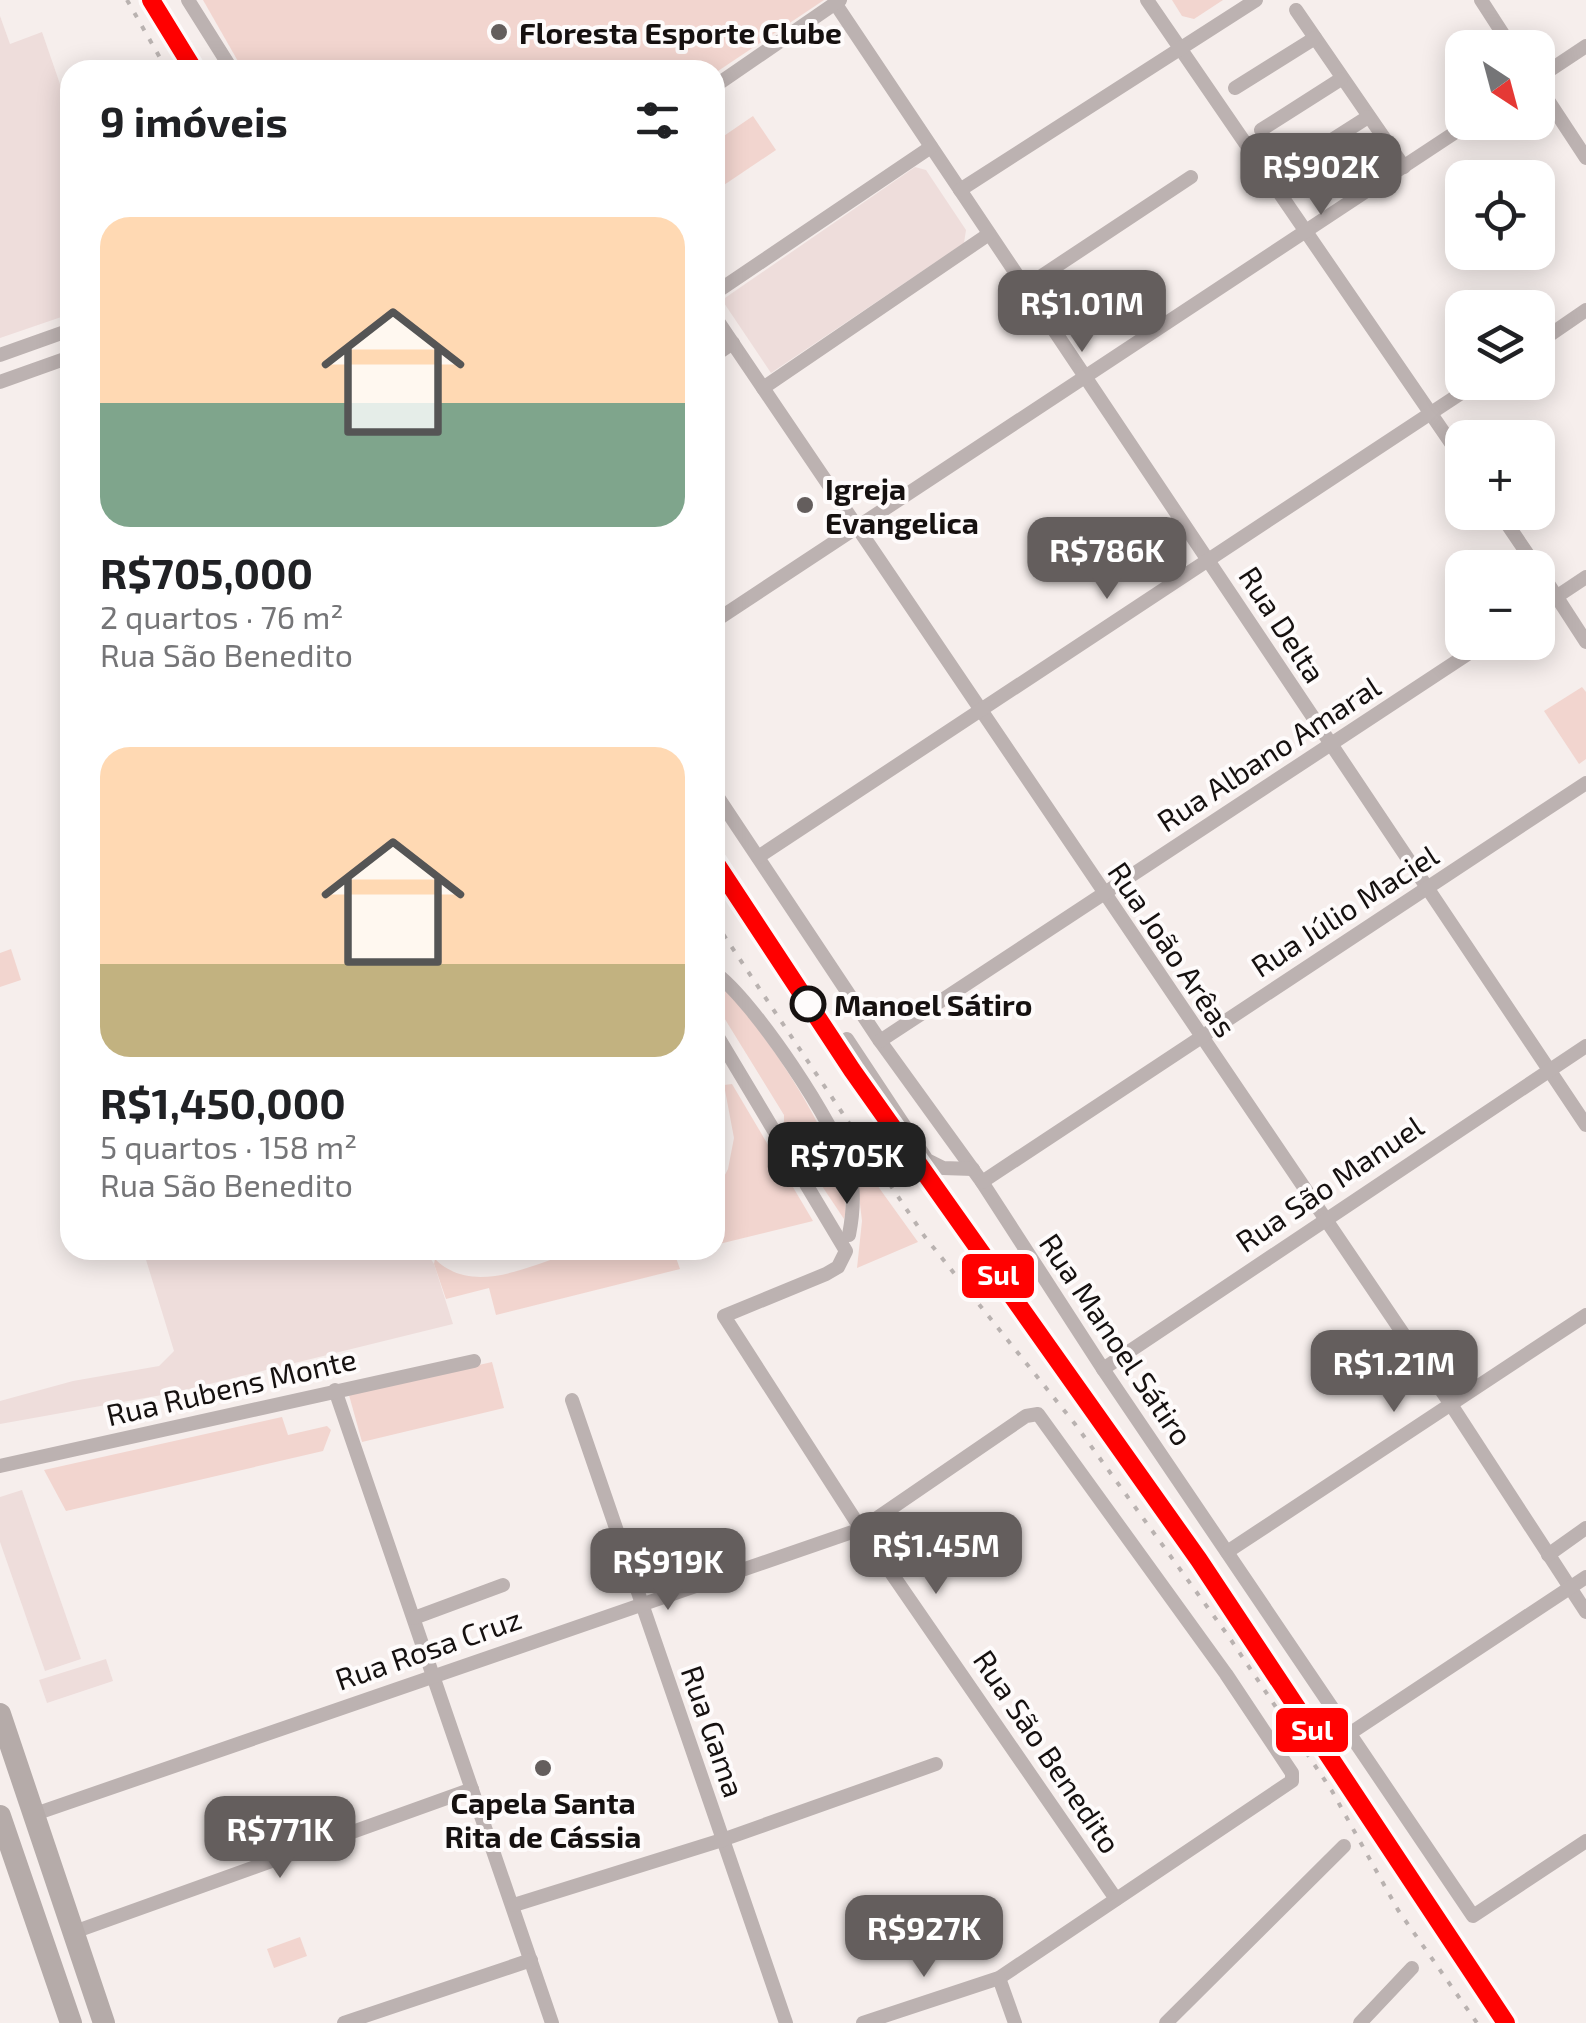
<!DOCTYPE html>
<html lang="pt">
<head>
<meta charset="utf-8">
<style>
	body { margin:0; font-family:"Exo 2",sans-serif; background:#f6f6f6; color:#202124; height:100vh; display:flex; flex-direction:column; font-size:38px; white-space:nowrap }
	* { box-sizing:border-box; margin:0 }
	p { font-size:32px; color:#757577 }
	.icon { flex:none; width:55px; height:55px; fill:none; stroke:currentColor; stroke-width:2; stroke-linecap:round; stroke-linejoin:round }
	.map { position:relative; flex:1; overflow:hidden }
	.sheet { position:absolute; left:60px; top:60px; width:665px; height:1200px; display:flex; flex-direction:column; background:#fff; border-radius:30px; box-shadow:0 5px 25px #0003 }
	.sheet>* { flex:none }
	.needle { width:65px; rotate:144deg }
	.controls { position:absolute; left:1445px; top:30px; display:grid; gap:20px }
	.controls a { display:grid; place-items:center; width:110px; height:110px; border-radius:20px; background:#fff; box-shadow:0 5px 25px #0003; font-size:50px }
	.price { position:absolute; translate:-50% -85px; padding:0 22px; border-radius:20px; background:#645e5d; color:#fff; font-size:32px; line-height:65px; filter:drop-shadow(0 2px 5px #0008) }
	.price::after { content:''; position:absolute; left:50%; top:60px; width:30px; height:22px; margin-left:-15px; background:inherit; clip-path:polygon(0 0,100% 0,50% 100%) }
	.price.active { background:#222; color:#fff }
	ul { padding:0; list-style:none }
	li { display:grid; align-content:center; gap:20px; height:530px; padding:0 40px }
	li span { display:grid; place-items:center; height:310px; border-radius:30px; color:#555 }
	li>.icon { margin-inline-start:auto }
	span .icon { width:180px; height:180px; fill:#fffc; stroke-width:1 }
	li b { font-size:42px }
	h2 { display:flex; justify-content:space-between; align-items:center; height:120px; padding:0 40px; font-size:42px }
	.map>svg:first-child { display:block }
	.built { fill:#eedddb }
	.green { fill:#f2d5cf }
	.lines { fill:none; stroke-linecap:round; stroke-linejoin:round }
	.street { stroke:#bcb2b1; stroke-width:14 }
	.primary { stroke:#b5aba9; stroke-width:22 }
	.rail { stroke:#b9b2b0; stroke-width:4; stroke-dasharray:5 10; stroke-linecap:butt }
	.metro-1-casing { stroke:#fefbfb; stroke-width:25 }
	.metro-1 { stroke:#f00; stroke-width:18 }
	.poi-dot { fill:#645e5d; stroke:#fefbfb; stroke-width:4 }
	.stop-dot { fill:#fefbfb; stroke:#161110; stroke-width:5 }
	.labels { text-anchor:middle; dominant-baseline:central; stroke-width:8; stroke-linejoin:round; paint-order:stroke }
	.poi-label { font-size:30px; font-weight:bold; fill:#161110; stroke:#fefbfb; text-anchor:start }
	.street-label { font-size:30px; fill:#161110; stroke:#fefbfb }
	.stop-label { font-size:30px; font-weight:bold; fill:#161110; stroke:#fefbfb; text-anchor:start }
	.line-badge { stroke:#fefbfb; stroke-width:4 }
	.badge-label { font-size:28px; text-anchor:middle; font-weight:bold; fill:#fff }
</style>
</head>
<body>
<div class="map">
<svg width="1586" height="2023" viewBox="0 0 1586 2023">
	<rect width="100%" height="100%" fill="#f6eeec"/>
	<g class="built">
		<path d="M0 16 10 44 42 32 70 113V314L0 338Z"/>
		<path d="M915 167 926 170 966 230 964 243 771 373 722 300Z"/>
		<path d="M143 1250H425L434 1264 453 1324 173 1393 0 1424V1401L73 1381 159 1366 174 1351Z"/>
		<path d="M22 1490 81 1659 45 1671 0 1542V1497Z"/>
		<path d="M106 1659 113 1681 47 1703 39 1680Z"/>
	</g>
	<g class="green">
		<path d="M203 0H824L715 73 243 70Z"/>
		<path d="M1172 0H1223L1194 19 1182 16Z"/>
		<path d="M753 116 776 150 715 191V142Z"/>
		<path d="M1582 687 1586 692V759L1579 764 1544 711Z"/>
		<path d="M11 949 21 980 0 987V953Z"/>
		<path d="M715 980C756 1015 860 1167 844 1219L784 1129V1115L715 1003Z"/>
		<path d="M732 1084 813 1221 715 1245V1194L728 1169 734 1138 724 1085Z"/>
		<path d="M854 1153 918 1242 857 1268 862 1221Z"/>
		<path d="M579 1250H695L675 1255 680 1269 496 1315 489 1288 446 1299 434 1264 435 1259C474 1298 535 1263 579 1250Z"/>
		<path d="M492 1362 504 1408 362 1442 349 1395Z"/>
		<path d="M282 1417 288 1435 327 1426 331 1430 323 1451 66 1511 44 1470Z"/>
		<path d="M300 1937 307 1956 274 1968 267 1949Z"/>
	</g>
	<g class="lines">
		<g class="street">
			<path d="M188 0 232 70"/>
			<path d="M1147 0 1462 459"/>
			<path d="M1481 0 1512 48"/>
			<path d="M835 3 1586 1125"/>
			<path d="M1296 10 1404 167"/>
			<path d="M1538 78 1586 46"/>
			<path d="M1538 85 1586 158"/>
			<path d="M715 86 840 0"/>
			<path d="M1235 88 1315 38"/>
			<path d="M1261 130 1341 79"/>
			<path d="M1288 168 1368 117"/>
			<path d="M960 190 1256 0"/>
			<path d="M1025 287 1191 177"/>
			<path d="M715 293 931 147"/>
			<path d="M715 317 1450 1403 1586 1612"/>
			<path d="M1538 343 1586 310"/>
			<path d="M0 355 70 330"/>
			<path d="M715 355 733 343"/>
			<path d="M0 382 70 357"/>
			<path d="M763 388 989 234"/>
			<path d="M1499 512 1537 568"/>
			<path d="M1538 568 1586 642"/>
			<path d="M1538 609 1586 577"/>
			<path d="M715 621 1471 122"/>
			<path d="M715 793 880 1041 982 1182 1103 1369 1473 1916 1586 1841"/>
			<path d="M758 857 1478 382"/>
			<path d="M715 973C753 1000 838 1127 850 1173 855 1193 853 1214 849 1235"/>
			<path d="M715 1032 846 1251 838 1267 826 1274 724 1316 861 1529 1116 1899"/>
			<path d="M847 1039 927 1160 943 1168 973 1169"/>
			<path d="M880 1041 1486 642"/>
			<path d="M982 1182 1586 783"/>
			<path d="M1103 1369 1586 1046"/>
			<path d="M335 1390 552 2023"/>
			<path d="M572 1400 786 2023"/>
			<path d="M0 1466 474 1361"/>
			<path d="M1227 1552 1586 1315"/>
			<path d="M1548 1555 1586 1528"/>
			<path d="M414 1618 503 1585"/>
			<path d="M1349 1734 1586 1577"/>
			<path d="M35 1814 861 1529 1026 1416 1038 1414 1226 1674 1292 1773V1781L999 1978 863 2023"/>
			<path d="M514 1905 722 1840 936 1764"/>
			<path d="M74 1932 472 1789"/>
			<path d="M999 1978 1015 2023"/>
			<path d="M344 2023 531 1960"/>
			<path d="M1166 2023 1344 1846"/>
			<path d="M1360 2023 1412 1968"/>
		</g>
		<g class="primary">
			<path d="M0 1714 104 2023"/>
			<path d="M0 1816 71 2023"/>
		</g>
		<g class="rail">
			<path d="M127 0 167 70"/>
			<path d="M715 922 925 1237 1075 1424 1229 1637 1332 1791 1398 1910 1477 2023"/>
		</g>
		<g class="metro-1-casing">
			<g id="metro-1">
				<path d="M151 0 194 70"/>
				<path d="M715 862 852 1070 1199 1560 1506 2023"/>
			</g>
		</g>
		<use href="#metro-1" class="metro-1"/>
	</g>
	<g class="poi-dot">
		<circle cx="499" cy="32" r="10"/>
		<circle cx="805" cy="505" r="10"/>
		<circle cx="543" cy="1768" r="10"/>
	</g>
	<circle class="stop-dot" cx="808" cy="1004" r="16"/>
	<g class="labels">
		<g class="poi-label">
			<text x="519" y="32">Floresta Esporte Clube</text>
			<text x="825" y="488">Igreja<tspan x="825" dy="34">Evangelica</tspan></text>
			<text x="543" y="1802" text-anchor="middle">Capela Santa<tspan x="543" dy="34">Rita de Cássia</tspan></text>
		</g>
		<g class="street-label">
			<text transform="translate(1283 624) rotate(57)">Rua Delta</text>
			<text transform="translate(1268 753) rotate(-33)">Rua Albano Amaral</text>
			<text transform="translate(1344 910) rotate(-33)">Rua Júlio Maciel</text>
			<text transform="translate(1173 949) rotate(56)">Rua João Arêas</text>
			<text transform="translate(1329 1183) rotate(-34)">Rua São Manuel</text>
			<text transform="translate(1117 1339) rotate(56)">Rua Manoel Sátiro</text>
			<text transform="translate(231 1386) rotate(-13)">Rua Rubens Monte</text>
			<text transform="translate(428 1648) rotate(-19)">Rua Rosa Cruz</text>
			<text transform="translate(714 1731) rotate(71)">Rua Gama</text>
			<text transform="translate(1048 1751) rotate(56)">Rua São Benedito</text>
		</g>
		<g class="stop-label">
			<text x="834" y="1004">Manoel Sátiro</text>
		</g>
	</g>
	<g class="line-badge">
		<rect x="960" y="1252" width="76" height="48" rx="10" fill="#f00"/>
		<rect x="1274" y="1706" width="76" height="48" rx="10" fill="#f00"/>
	</g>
	<g class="badge-label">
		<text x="998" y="1285">Sul</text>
		<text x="1312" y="1740">Sul</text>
	</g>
</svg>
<div class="controls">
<a><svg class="needle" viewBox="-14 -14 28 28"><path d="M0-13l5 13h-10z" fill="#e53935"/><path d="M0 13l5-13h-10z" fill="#757577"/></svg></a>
<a><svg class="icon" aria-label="locate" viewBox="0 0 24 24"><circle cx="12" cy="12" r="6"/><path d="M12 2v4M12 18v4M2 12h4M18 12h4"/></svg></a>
<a><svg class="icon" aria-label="layers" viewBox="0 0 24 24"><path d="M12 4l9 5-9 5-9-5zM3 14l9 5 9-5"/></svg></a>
<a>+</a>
<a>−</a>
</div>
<b class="price" style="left:1321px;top:218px">R$902K</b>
<b class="price" style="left:1082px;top:355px">R$1.01M</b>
<b class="price" style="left:1107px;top:602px">R$786K</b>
<b class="price active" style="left:847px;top:1207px">R$705K</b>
<b class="price" style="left:1394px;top:1415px">R$1.21M</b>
<b class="price" style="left:936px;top:1597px">R$1.45M</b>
<b class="price" style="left:668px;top:1613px">R$919K</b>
<b class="price" style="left:280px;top:1881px">R$771K</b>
<b class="price" style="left:924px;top:1980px">R$927K</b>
<section class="sheet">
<h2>9 imóveis<svg class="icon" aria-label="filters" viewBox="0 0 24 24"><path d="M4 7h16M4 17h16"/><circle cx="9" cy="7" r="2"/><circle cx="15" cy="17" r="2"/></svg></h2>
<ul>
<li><span style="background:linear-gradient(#ffd9b3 60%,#7fa58c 0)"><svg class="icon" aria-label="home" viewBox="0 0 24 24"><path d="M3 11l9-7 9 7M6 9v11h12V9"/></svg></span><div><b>R$705,000</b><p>2 quartos · 76 m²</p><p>Rua São Benedito</p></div></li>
<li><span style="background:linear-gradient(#ffd9b3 70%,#c2b280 0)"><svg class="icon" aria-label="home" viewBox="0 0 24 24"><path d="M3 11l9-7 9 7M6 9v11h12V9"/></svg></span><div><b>R$1,450,000</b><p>5 quartos · 158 m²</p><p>Rua São Benedito</p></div></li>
</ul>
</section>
</div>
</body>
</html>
